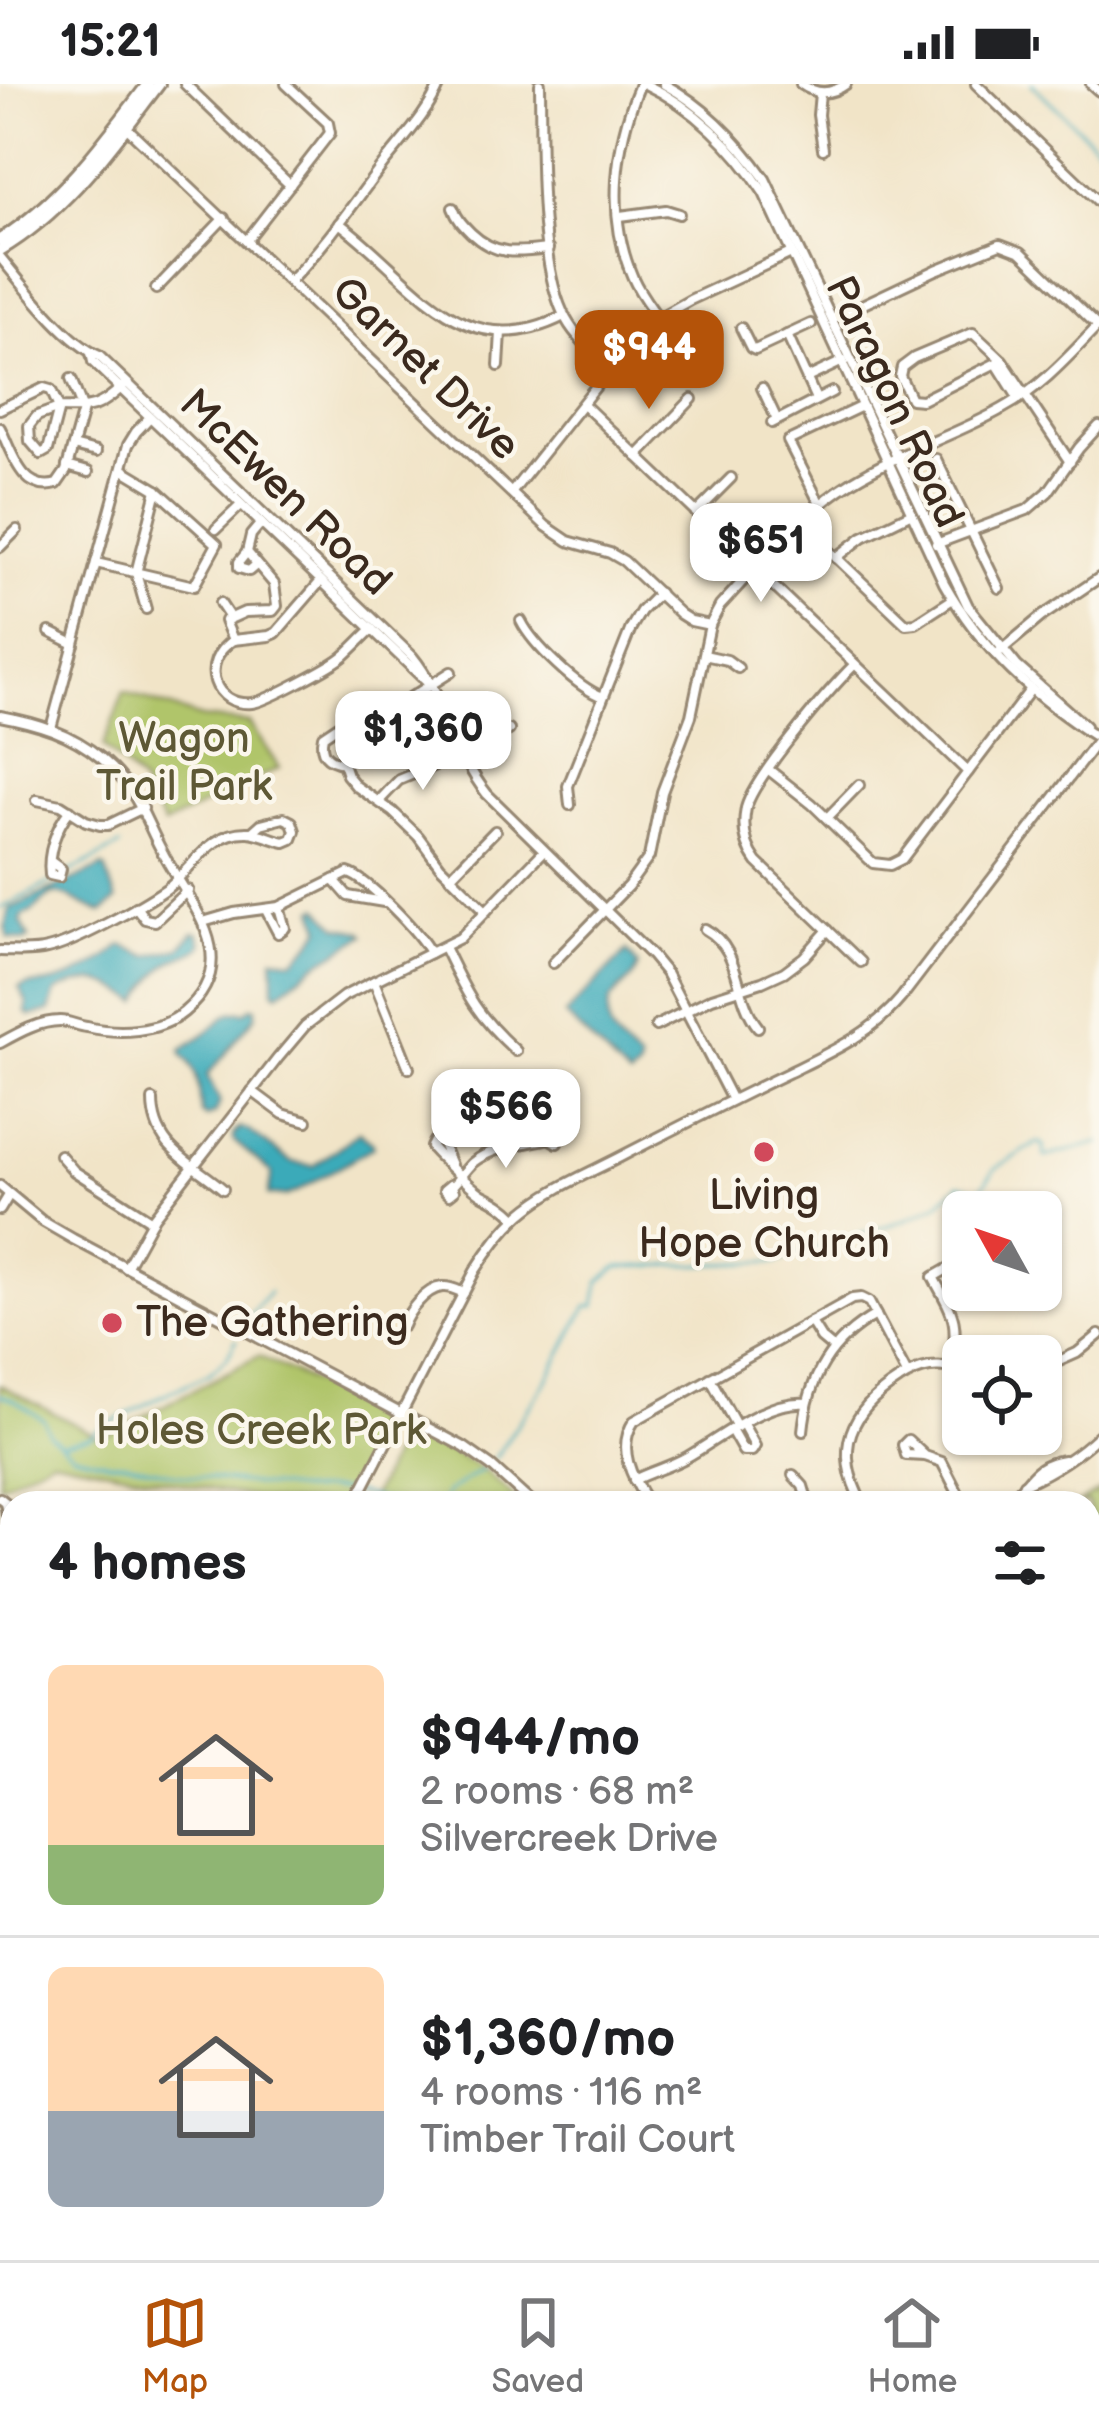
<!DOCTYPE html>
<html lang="en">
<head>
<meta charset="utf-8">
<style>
	body { margin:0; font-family:"Balsamiq Sans",sans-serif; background:#f2f2f2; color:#202124; height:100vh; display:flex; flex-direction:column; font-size:45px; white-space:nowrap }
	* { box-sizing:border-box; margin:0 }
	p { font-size:39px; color:#757577 }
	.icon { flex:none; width:66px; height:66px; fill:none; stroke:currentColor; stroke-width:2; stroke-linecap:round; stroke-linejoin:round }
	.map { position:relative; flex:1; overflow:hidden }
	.drawer { position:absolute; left:0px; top:1407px; width:1101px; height:771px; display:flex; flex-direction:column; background:#fff; border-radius:36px 36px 0 0; box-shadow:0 3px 9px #0004 }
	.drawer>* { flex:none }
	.needle { width:78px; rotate:310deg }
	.controls { position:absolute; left:942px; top:1107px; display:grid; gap:24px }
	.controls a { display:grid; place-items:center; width:120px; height:120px; border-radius:18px; background:#fff; box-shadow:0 3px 9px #0004; font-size:60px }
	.price { position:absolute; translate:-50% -102px; padding:0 27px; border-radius:24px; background:#fff; color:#222; font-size:39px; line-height:78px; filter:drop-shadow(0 3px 6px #0008) }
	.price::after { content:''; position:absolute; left:50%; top:72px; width:36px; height:27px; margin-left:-18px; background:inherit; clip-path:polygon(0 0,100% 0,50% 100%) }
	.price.current { background:#b45309; color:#fff }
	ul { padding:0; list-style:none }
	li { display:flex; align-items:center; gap:36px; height:300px; padding:0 48px }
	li+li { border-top:3px solid #e0e0e0 }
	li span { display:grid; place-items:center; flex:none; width:336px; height:240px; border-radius:18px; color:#555 }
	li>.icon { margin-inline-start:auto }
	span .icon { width:144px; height:144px; fill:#fffc; stroke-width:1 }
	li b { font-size:51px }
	h2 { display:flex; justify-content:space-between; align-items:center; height:144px; padding:0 48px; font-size:51px }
	.status { display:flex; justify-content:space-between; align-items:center; height:84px; padding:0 60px; background:#fff; direction:ltr }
	.status svg { height:33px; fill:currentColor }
	.tab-bar { display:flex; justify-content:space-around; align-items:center; height:168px; border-top:3px solid #e0e0e0; background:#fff; font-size:33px; color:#757577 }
	.tab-bar a { display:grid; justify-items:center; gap:6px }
	.tab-bar .current { color:#b45309 }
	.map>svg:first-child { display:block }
	.green { fill:#b0c56a; stroke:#767844; stroke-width:3 }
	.water { fill:#3baab9; stroke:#3b6a6c; stroke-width:3 }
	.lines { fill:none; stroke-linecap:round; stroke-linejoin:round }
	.stream { stroke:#3baab9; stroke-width:3 }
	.minor-casing { stroke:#968772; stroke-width:14 }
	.major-casing { stroke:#968772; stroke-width:16 }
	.minor { stroke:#fff; stroke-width:8 }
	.major { stroke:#fff; stroke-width:10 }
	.poi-dot { fill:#d1495b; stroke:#fbf7ec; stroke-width:4.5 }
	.labels { text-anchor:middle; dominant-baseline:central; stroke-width:9; stroke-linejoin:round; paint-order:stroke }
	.street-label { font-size:42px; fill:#3b2a1e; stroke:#fbf7ec }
	.park-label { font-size:42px; fill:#5e5835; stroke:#fbf7ec }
	.poi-label { font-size:42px; fill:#3b2a1e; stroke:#fbf7ec }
</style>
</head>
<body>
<div class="status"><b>15:21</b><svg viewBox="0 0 49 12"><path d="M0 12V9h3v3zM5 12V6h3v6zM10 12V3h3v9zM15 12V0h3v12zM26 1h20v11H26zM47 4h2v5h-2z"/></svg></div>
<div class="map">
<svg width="1099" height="2176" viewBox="0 0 1099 2176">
	<rect width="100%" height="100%" fill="#fbf7ec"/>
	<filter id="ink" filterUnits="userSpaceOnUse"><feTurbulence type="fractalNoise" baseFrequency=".00833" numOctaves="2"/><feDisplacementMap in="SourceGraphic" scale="24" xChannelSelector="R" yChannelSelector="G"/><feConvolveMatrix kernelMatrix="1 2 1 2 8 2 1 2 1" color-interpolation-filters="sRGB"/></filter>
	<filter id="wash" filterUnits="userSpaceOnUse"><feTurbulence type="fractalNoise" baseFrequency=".004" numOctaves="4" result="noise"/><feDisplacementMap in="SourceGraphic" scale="48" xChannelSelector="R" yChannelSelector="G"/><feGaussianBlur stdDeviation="2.7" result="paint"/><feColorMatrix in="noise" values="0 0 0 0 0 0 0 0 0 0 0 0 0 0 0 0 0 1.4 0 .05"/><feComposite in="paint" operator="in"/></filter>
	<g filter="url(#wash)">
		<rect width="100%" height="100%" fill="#f1e4c7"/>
		<g class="green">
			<path d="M124 608 201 634 249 639 279 684 164 741 140 698 103 662Z"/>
			<path d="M259 1272 384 1333 386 1339 343 1419H281L52 1374 0 1401V1301L101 1354Z"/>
			<path d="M409 1344 486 1388 520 1419H369L404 1348Z"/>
			<path d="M1099 1407V1960L1089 1943V1419H1079Z"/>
		</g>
		<g class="water">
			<path d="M102 783 105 784 117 816 103 828C84 825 71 809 52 810L33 827 23 832 21 838 29 854 24 857 8 854 5 842 9 825Z"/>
			<path d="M319 823 338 842 362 847 365 851 316 880 278 909 274 906 273 874 294 876 312 858 321 843 315 825Z"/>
			<path d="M194 848 199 849 203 861C194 870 186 870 174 876 159 885 148 903 138 918 109 896 88 890 56 908L50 927 31 932 26 928 27 919 19 904C30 898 37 902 48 899 73 895 104 878 122 861L148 872 180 864Z"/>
			<path d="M627 867 638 881C632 900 625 898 614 912 607 919 609 921 608 931 608 954 625 963 640 978L639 986 629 994 565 931Z"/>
			<path d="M252 923 256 924V931L224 972 207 991 220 1018 215 1030 207 1033 202 1030C198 1007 201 988 182 970V965C191 959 201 953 210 946 224 934 226 925 246 928Z"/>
			<path d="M241 1044 248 1046 291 1078 314 1082 359 1048 373 1059V1063L296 1108 286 1112 268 1111 272 1089 233 1056 235 1048Z"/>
		</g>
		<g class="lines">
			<g class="stream">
				<path d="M1032 0 1099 64"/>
				<path d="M0 825 120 762"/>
				<path d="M246 1236 269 1208"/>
				<path d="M0 1311 13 1315 44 1336 49 1350 74 1370 110 1378H126L174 1390 310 1407C342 1401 365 1412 395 1419"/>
				<path d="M61 1359 91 1352 96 1347 165 1310 209 1290 227 1274 236 1256"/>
				<path d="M495 1374 546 1297 587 1222H595L599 1198 617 1183 776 1178 905 1136 938 1120 959 1100 980 1106 995 1085 1038 1058 1043 1061 1045 1073 1099 1059"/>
				<path d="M420 1419H434"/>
				<path d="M443 1419 447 1408 483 1386"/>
				<path d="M1089 1691 1099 1694"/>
				<path d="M626 2166 628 2176"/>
				<path d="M911 2166 923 2176"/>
				<path d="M529 2176 538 2166"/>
				<path d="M722 2176 727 2171 742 2166"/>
			</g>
		</g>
	</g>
	<g filter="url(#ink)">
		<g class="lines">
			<g class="minor-casing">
				<g id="minor">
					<path d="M185 0 290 101"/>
					<path d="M540 0C541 61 537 183 566 235 577 255 594 268 611 283"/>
					<path d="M640 0C615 60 606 132 633 194 639 208 649 221 658 234"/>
					<path d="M645 0C694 23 735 64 764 109L944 499C982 567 1035 614 1099 655"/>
					<path d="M664 0C704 22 739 58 765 95L968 522 1017 582 1085 642"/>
					<path d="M801 0C816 11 831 11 846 0"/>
					<path d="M976 0 1099 118"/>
					<path d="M1091 0 1099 7"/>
					<path d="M820 9 818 31 823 65"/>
					<path d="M125 42 546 442 568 457 610 469 624 477 680 530 691 537 710 541"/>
					<path d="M453 124C457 135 463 141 471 149 495 172 517 169 548 165"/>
					<path d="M620 132 666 126 679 130"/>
					<path d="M339 139C412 192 461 285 564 232"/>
					<path d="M247 156 330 49 328 39 286 0"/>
					<path d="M0 173C24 202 65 257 99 272L412 572C445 612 454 669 487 710L652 872 666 889 732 1016"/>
					<path d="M290 197C326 161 354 118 385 78 405 53 428 29 440 0"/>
					<path d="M156 205 224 134"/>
					<path d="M832 235 936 186 1000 160 1021 168 1099 243"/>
					<path d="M741 244 751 264 755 266 811 240"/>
					<path d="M787 251 816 315"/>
					<path d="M91 269 93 278 428 599"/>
					<path d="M1002 276 922 316 911 315 900 292 902 283 914 274 973 249 1002 276 1070 378"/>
					<path d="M997 280 1019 315"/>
					<path d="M499 282 501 248"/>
					<path d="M807 294 843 277"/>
					<path d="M762 304 777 336"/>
					<path d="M583 320 968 688"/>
					<path d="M59 324 48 366 41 370 30 357 29 342 37 332Z"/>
					<path d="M0 325 44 304 51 306 59 324C91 325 99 325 124 301"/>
					<path d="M772 339 832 308"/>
					<path d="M0 344C12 368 22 410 57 400L66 387 83 326 71 295"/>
					<path d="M73 362 96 368"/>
					<path d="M637 372 692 315"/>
					<path d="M936 375 999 504"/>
					<path d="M67 382 88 388"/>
					<path d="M512 408 628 262 658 234 690 216 791 169"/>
					<path d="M820 420 788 357 862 322"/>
					<path d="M696 429 731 394"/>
					<path d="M800 439 906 540 916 539 953 515"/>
					<path d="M216 445 241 421"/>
					<path d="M936 460 1027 426 1048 408 1079 364 1099 342"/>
					<path d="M0 463 17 446"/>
					<path d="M247 468 239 478V484L249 487 256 481"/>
					<path d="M836 474 863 453 912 429"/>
					<path d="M96 479 194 502 217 460 157 406 122 385"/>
					<path d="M220 519 230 534"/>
					<path d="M146 525 136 489 157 406"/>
					<path d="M521 537C533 561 578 604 603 613"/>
					<path d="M50 548 74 560"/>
					<path d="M233 556C198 579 214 623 252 619 265 618 334 581 345 571 354 563 363 553 372 545"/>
					<path d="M233 556 225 537 245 528 273 527 277 522 274 500 247 468 251 451 261 439"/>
					<path d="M233 556 269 552 276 549 321 497"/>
					<path d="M999 568 1041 533 1099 494"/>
					<path d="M704 571 727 576 738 584"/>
					<path d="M854 581C829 606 754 693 746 724 742 744 745 762 757 778L861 878"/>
					<path d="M451 588 394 624 357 641 347 655 343 679 347 691 356 702 393 728 418 752 440 782 486 827"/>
					<path d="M0 632C37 639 71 649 101 674 139 705 143 734 165 773 192 822 244 878 184 928 159 949 117 950 87 943 78 942 69 937 60 937 39 937 18 949 0 959"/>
					<path d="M51 644 128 361 136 348 150 333"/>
					<path d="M461 667 509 646"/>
					<path d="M343 679C327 677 319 669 323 652L338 642 351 647"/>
					<path d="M769 686 812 720 873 779 890 781 902 775 1031 605"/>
					<path d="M37 716 61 721 86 737 100 741H108L143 724"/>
					<path d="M379 717 399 696 447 676"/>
					<path d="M570 721 568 702 631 544 641 527 659 509"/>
					<path d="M827 734 859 701"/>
					<path d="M50 777 61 785 59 793 50 791C47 770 56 743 70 726"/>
					<path d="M450 793 495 747"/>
					<path d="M334 796 348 812 384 818"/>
					<path d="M136 823 145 835 155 837 188 806"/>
					<path d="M266 826 278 849 285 844 279 823"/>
					<path d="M203 838 234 829 279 823 348 789C367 794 421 850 430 869"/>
					<path d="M705 845C743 866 733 912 758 943"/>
					<path d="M444 863C467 911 476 931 516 967"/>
					<path d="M0 867C16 867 32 869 47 865 73 860 143 821 166 805 193 785 210 746 249 748 260 749 274 756 285 758L292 755 295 747 292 738 284 734 261 740 252 748"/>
					<path d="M553 879 628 802 649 773 662 708 691 632 710 541 720 522C761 478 801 429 853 397 900 368 954 352 1002 325 1041 304 1069 272 1099 241"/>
					<path d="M374 897 409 984"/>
					<path d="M656 942 712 914 762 898 784 888 804 873 828 846"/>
					<path d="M252 1007 283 1030 307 1037"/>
					<path d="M153 1016C153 1064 191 1078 223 1105"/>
					<path d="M554 1049 560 1053 557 1059 550 1055Z"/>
					<path d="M60 1071 74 1087 152 1137"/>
					<path d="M451 1081 441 1057H434L431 1063C437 1071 475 1107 483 1111 497 1118 505 1123 516 1134"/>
					<path d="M450 1101 454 1107 449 1111 444 1106Z"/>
					<path d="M0 1102 42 1137 73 1155 464 1363 491 1382 532 1419"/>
					<path d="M452 1102C459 1095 465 1086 472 1079 493 1062 525 1060 550 1054"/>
					<path d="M0 1126 9 1111"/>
					<path d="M1041 1171 1047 1174 1049 1179 1045 1183H1041"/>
					<path d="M126 1184 154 1133 278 974 305 942 344 912 460 854 544 767"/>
					<path d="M811 1238 821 1254 833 1264"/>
					<path d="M403 1242C408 1228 425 1205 442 1203 450 1202 457 1206 464 1209"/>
					<path d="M951 1283C959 1238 955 1233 933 1193L963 1176"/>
					<path d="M1041 1285 1077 1269 1099 1251"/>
					<path d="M710 1294 737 1343"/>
					<path d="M731 1346 743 1367H752L755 1362 743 1340"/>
					<path d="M803 1347C808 1295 830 1256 876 1231"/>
					<path d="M925 1372 908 1356 903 1361 906 1371 925 1372 942 1378 963 1419"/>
					<path d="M793 1391 803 1402 808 1419"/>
					<path d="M634 1396C651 1387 670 1383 687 1373 721 1354 766 1315 807 1319"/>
					<path d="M1024 1400C1051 1388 1078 1371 1099 1351"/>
					<path d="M0 1414 5 1418 7 1431"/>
					<path d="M355 1419 475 1187C488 1166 503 1146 521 1130 551 1104 590 1089 624 1071 679 1043 733 1015 788 989 831 968 870 951 901 914L1099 655"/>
					<path d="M648 1419C632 1394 616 1364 634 1337L852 1215 861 1214 869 1218 907 1290"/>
					<path d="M862 1419C833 1365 850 1327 899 1296 920 1282 939 1278 963 1288"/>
					<path d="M1005 1419C1030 1402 1029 1381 1064 1376"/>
					<path d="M0 1525 12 1519"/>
					<path d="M1089 1650 1099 1651"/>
					<path d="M0 1669 12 1662"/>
					<path d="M0 1712 12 1724"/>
					<path d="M0 1738 12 1750"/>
					<path d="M1089 1964 1099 1979"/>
					<path d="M1089 1991 1099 2001"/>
					<path d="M0 2126 12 2115"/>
					<path d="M137 2166 147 2176"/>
					<path d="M226 2166 236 2176"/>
					<path d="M436 2166 446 2176"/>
					<path d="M100 2176 111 2166"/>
				</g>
			</g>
			<g class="major-casing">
				<g id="major">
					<path d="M0 156C62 116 104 58 148 0"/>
					<path d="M0 166C68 126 112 61 159 0"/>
				</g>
			</g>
			<use href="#minor" class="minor"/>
			<use href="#major" class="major"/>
		</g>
	</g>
	<g class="poi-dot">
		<circle cx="764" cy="1068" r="12"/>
		<circle cx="112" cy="1239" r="12"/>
	</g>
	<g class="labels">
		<g class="street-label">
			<text transform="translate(425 285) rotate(44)">Garnet Drive</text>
			<text transform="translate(894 318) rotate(65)">Paragon Road</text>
			<text transform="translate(285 409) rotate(44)">McEwen Road</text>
		</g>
		<g class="park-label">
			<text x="184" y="655">Wagon<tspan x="184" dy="48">Trail Park</tspan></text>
			<text x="261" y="1347">Holes Creek Park</text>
		</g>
		<g class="poi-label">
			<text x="764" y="1112">Living<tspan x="764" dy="48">Hope Church</tspan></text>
			<text x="136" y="1239" text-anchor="start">The Gathering</text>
		</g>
	</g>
</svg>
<div class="controls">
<a><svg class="needle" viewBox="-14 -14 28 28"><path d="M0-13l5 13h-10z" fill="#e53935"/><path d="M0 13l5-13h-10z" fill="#757577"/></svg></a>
<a><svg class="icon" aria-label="locate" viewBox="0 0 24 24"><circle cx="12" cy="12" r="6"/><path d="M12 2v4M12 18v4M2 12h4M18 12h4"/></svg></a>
</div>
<b class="price current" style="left:649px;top:328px">$944</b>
<b class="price" style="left:761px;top:521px">$651</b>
<b class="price" style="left:423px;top:709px">$1,360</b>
<b class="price" style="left:506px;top:1087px">$566</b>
<section class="drawer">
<h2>4 homes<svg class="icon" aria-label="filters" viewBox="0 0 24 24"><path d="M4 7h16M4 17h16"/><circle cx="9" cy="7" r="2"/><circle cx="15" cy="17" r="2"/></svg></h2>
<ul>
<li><span style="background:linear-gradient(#ffd9b3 75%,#8fb573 0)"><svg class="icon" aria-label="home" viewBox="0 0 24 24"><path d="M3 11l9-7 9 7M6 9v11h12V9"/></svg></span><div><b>$944/mo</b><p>2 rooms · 68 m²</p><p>Silvercreek Drive</p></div></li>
<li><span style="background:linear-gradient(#ffd9b3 60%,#9aa5b1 0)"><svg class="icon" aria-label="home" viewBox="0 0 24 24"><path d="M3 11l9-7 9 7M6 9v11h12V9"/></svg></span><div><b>$1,360/mo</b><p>4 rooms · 116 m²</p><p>Timber Trail Court</p></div></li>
</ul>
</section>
</div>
<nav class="tab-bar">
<a class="current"><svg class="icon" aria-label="map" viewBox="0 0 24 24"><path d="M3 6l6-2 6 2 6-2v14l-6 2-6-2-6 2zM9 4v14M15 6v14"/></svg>Map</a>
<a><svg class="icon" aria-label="saved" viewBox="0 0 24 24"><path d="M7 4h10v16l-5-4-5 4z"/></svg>Saved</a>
<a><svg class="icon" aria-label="home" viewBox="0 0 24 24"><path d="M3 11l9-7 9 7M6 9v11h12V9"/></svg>Home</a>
</nav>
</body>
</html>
